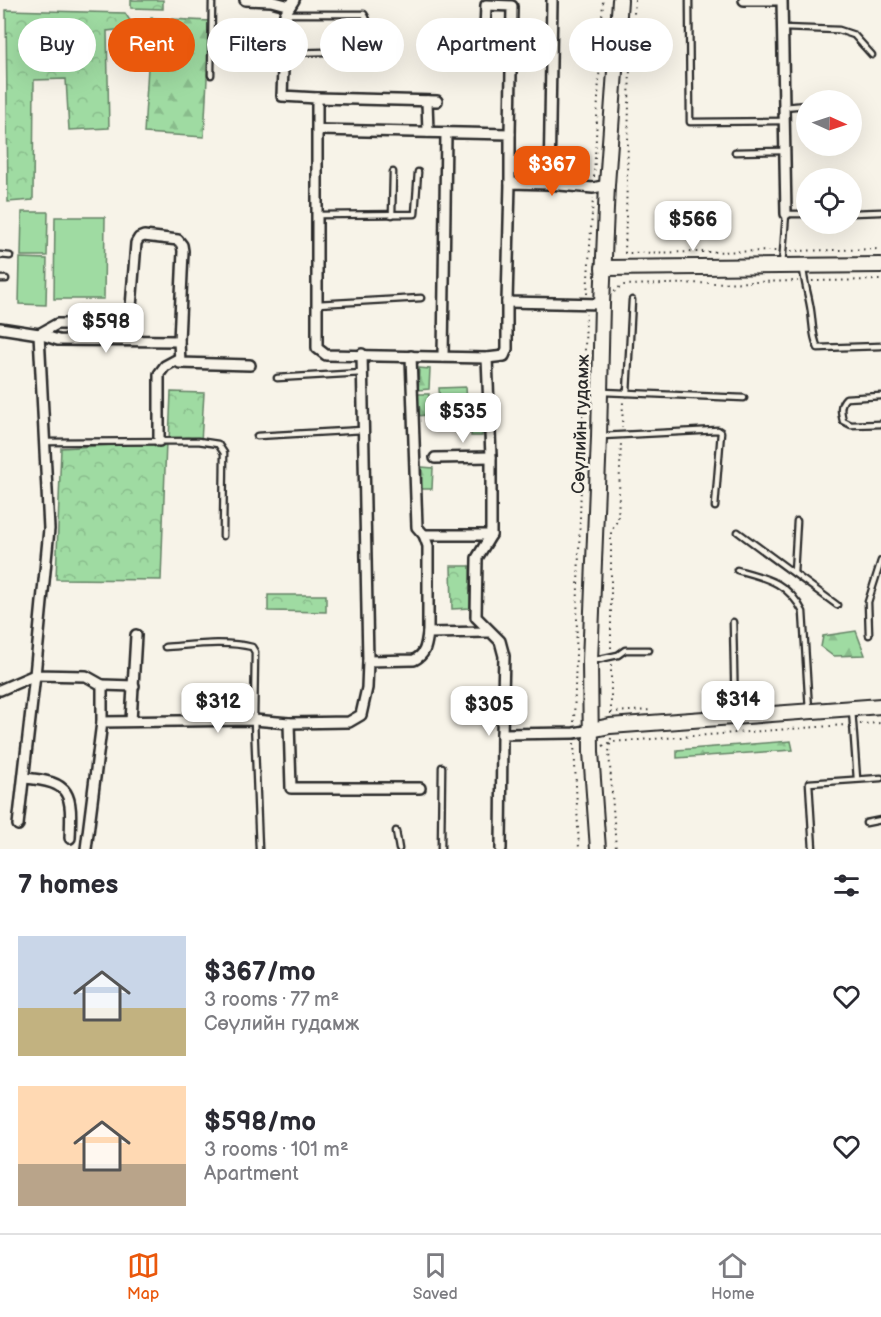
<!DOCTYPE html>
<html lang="en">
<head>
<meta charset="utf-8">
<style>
	body { margin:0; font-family:"Balsamiq Sans",sans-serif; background:#f7f7f7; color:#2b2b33; height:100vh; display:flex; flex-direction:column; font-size:22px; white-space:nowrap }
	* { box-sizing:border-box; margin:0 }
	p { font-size:20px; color:#7c7c81 }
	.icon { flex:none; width:33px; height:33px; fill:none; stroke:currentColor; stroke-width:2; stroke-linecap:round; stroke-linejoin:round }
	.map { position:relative; height:849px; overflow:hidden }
	.panel { display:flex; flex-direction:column; background:#fff; flex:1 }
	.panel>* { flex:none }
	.hud { position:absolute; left:18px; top:18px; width:846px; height:54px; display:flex; gap:12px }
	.needle { width:39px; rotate:93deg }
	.buttons { position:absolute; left:796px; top:90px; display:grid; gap:12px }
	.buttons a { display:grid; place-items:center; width:66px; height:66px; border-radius:50%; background:#fff; box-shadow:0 6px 24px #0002; font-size:30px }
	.price { position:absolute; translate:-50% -51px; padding:0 14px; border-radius:12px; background:#fff; color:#222; font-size:20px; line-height:39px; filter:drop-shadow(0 2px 3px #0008) }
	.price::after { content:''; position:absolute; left:50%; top:36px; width:18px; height:14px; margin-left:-9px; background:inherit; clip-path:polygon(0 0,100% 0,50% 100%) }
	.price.active { background:#ea580c; color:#fff }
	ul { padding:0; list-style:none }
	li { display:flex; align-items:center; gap:18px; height:150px; padding:0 18px }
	li span { display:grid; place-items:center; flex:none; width:168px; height:120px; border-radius:0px; color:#555 }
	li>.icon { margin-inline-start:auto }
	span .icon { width:72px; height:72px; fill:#fffc; stroke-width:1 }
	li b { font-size:26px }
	h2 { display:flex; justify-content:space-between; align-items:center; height:72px; padding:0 18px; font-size:26px }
	.chip { padding:0 21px; border-radius:27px; background:#fff; box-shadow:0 6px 24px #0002; font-size:21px; line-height:54px }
	.chip.active { background:#ea580c; color:#fff }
	.menu { display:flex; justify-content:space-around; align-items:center; height:84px; border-top:2px solid #e1e1e2; background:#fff; font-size:16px; color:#7c7c81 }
	.menu a { display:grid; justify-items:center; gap:3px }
	.menu .active { color:#ea580c }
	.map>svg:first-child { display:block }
	.forest { fill:url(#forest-firs); stroke:#658366; stroke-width:1.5 }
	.park { fill:url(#park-crowns); stroke:#658366; stroke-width:1.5 }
	.pitch { fill:#9fdba2; stroke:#658366; stroke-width:1.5 }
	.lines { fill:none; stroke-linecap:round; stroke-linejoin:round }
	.service-casing { stroke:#2b2b2b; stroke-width:9 }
	.minor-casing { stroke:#2b2b2b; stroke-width:14 }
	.secondary-casing { stroke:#2b2b2b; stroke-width:18 }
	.path { stroke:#2b2b2b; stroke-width:2; stroke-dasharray:1.5 4.5; stroke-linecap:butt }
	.service { stroke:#f7f3e8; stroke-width:4.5 }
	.minor { stroke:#f7f3e8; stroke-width:9 }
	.secondary { stroke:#f7f3e8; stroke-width:14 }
	.labels { text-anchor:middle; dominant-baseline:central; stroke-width:5; stroke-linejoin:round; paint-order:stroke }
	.street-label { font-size:18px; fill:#2b2b2b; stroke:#f7f3e8 }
</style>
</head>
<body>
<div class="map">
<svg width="881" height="849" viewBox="0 0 881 849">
	<defs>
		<pattern id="forest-firs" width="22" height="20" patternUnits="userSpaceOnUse" patternTransform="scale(1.5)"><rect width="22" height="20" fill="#9fdba2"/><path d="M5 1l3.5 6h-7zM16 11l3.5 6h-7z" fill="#89bc8c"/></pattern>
		<pattern id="park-crowns" width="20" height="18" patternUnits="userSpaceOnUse" patternTransform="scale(1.5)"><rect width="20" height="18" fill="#9fdba2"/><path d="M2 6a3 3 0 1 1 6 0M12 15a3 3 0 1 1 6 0" fill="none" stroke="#89bc8c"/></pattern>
	</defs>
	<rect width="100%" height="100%" fill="#f7f3e8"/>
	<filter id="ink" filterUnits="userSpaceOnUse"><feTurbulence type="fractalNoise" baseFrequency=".0167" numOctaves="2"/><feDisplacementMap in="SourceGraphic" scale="12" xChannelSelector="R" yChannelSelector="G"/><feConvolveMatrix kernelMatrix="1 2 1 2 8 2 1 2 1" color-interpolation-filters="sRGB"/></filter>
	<g filter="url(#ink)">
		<g class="forest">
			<path d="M151 18 210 21 204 137 144 133Z"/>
			<path d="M419 368 430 369 429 389 418 390Z"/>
			<path d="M466 387 467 403 440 405 439 388Z"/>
			<path d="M418 394H429L427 415 417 416Z"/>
			<path d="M474 395 484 396 482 436H471Z"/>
			<path d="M422 467 433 468 432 489H421Z"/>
			<path d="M856 631 865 655 833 656 821 647 823 636Z"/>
			<path d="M791 741 793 750 677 758V750Z"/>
		</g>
		<g class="park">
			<path d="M131 0H163V9L131 8Z"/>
			<path d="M6 10 125 13 135 28 107 31 109 128 69 130 66 79 34 80 33 200 8 202Z"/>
			<path d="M171 392 204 393 201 442 169 441Z"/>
			<path d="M166 442 161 580 56 579 61 448Z"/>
			<path d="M451 566H470V608L452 609Z"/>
			<path d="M268 595H326V612L268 611Z"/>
		</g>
		<g class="pitch">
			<path d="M22 212H48L47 256H21Z"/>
			<path d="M55 217H105L104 299H54Z"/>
			<path d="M20 258 47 259 46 305 19 304Z"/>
		</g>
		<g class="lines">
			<g class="service-casing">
				<g id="service">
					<path d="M689 0 690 122 784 121"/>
					<path d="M783 28 839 30 854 35 872 55"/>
					<path d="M284 53 366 51C372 42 370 22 364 14H285"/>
					<path d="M211 75 212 0"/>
					<path d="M784 107 807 105"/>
					<path d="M735 152 784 151"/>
					<path d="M852 213 881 212"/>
					<path d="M318 215 415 214 418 172"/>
					<path d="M392 215 393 172"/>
					<path d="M0 255 10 256"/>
					<path d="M782 265 786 214H807"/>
					<path d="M803 268C804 283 809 296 811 311 813 324 812 336 818 348L881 346"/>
					<path d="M0 279H6"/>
					<path d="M317 304 421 298"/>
					<path d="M277 378 362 373"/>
					<path d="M603 392 744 398"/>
					<path d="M627 393 632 300"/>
					<path d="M881 396 846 398C839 405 841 412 843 421L851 425 881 424"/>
					<path d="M257 436 363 430"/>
					<path d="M602 436 718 430 721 432 715 507"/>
					<path d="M44 442 198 441 218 444 224 453 223 536"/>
					<path d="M738 532 837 605"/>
					<path d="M737 570C766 578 788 582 803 612L809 710"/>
					<path d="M794 573 797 521"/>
					<path d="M733 622 735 716"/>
					<path d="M869 635 868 602 881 561"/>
					<path d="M165 647C193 645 225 640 252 647L255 652 254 720 259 849"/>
					<path d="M591 661 618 655 625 650H649"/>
					<path d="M852 710 857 779"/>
					<path d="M866 823 881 820"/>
					<path d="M396 831 399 849"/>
					<path d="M441 849 442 767"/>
					<path d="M813 849 809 783 881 778"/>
				</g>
			</g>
			<g class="minor-casing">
				<g id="minor">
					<path d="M245 0 271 1 290 6"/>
					<path d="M294 0 285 14 282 96 317 98V348L326 355 487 358 504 356 507 349V302"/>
					<path d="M552 0 549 184 510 183 507 302 602 304"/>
					<path d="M744 0H782L786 214"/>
					<path d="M485 31 486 5 512 6 510 134"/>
					<path d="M317 98 437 101"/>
					<path d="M427 101 428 132"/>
					<path d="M318 130 510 134V183"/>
					<path d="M549 184 593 188 607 185"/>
					<path d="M0 328 39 334 58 340 179 341"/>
					<path d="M39 334 49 529 35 675 86 676 102 685V722"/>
					<path d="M39 334 57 324H128L130 320 136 243 139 238 144 236 178 240 182 245 183 251 179 341 180 363 250 365"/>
					<path d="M411 356 417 527 424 535 428 546V633"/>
					<path d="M443 357 446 133"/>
					<path d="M487 358 491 457V535L477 558 476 617 500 641 504 656 502 734"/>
					<path d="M159 441V374L165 366 178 359"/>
					<path d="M435 458 491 457"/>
					<path d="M424 535H491"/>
					<path d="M368 661 414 660C426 654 426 646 428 633L489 632"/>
					<path d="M102 685 134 686"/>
					<path d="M0 690 35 675 18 825"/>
					<path d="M131 721 136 635"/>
					<path d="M289 723 291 788H420"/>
					<path d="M24 778C72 782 72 793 70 838"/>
					<path d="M86 849 102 722 254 720 289 723 349 722 361 715 367 688 368 661 362 354"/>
					<path d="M501 849 502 734 574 733 591 730"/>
				</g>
			</g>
			<g class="secondary-casing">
				<g id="secondary">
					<path d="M603 268 881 265"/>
					<path d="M591 730 610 726 881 706"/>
					<path d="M598 849 591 752 590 661 599 437 602 304 607 185 620 0"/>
				</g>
			</g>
			<g class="path">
				<path d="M635 0 630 67 625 253 776 251"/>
				<path d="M594 177 603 0"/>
				<path d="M791 251 881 249"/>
				<path d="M812 281 881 280"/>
				<path d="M614 292 622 285 798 281"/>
				<path d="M587 294 593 198"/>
				<path d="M622 428 623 401"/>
				<path d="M611 648V532L618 519 621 443"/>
				<path d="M611 712 651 710"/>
				<path d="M611 714V663"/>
				<path d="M574 722 586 314"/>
				<path d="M860 724 881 723"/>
				<path d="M611 738 609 752 616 849"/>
				<path d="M574 743 579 849"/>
				<path d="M603 746 611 742 845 725"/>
			</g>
			<use href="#service" class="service"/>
			<use href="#minor" class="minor"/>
			<use href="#secondary" class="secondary"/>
		</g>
	</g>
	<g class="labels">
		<g class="street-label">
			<text transform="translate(581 424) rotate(-88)">Сөүлийн гудамж</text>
		</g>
	</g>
</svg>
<div class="buttons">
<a><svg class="needle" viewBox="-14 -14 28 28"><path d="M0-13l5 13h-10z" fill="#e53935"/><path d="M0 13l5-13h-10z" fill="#7c7c81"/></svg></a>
<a><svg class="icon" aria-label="locate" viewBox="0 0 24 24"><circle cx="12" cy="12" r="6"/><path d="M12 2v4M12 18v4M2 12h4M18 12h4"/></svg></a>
</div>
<b class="price active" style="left:552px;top:197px">$367</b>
<b class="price" style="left:693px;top:252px">$566</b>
<b class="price" style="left:106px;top:354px">$598</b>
<b class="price" style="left:463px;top:444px">$535</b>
<b class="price" style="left:738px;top:732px">$314</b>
<b class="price" style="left:218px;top:734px">$312</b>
<b class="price" style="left:489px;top:737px">$305</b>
<div class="hud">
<a class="chip">Buy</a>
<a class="chip active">Rent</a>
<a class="chip">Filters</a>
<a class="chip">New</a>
<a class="chip">Apartment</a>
<a class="chip">House</a>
</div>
</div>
<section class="panel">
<h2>7 homes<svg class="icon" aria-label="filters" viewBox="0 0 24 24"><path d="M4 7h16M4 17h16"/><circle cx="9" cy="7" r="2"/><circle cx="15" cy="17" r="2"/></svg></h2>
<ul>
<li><span style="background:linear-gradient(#c9d6e8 60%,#c2b280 0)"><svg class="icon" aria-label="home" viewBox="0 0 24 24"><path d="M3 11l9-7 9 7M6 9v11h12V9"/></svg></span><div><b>$367/mo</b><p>3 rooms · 77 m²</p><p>Сөүлийн гудамж</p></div><svg class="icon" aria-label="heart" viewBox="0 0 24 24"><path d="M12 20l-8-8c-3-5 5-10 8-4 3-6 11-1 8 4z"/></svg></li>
<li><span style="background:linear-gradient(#ffd9b3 65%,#b9a48a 0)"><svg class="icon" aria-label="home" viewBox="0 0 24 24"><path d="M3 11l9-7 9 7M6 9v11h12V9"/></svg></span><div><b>$598/mo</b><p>3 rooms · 101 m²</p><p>Apartment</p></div><svg class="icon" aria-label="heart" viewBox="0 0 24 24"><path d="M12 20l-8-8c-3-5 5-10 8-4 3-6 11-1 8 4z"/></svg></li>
</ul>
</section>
<nav class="menu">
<a class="active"><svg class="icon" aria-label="map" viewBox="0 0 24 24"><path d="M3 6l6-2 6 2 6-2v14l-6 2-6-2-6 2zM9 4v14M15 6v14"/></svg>Map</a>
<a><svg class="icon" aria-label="saved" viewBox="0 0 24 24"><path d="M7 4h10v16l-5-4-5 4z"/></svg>Saved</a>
<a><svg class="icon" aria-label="home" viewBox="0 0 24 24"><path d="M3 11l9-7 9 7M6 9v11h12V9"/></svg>Home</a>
</nav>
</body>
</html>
